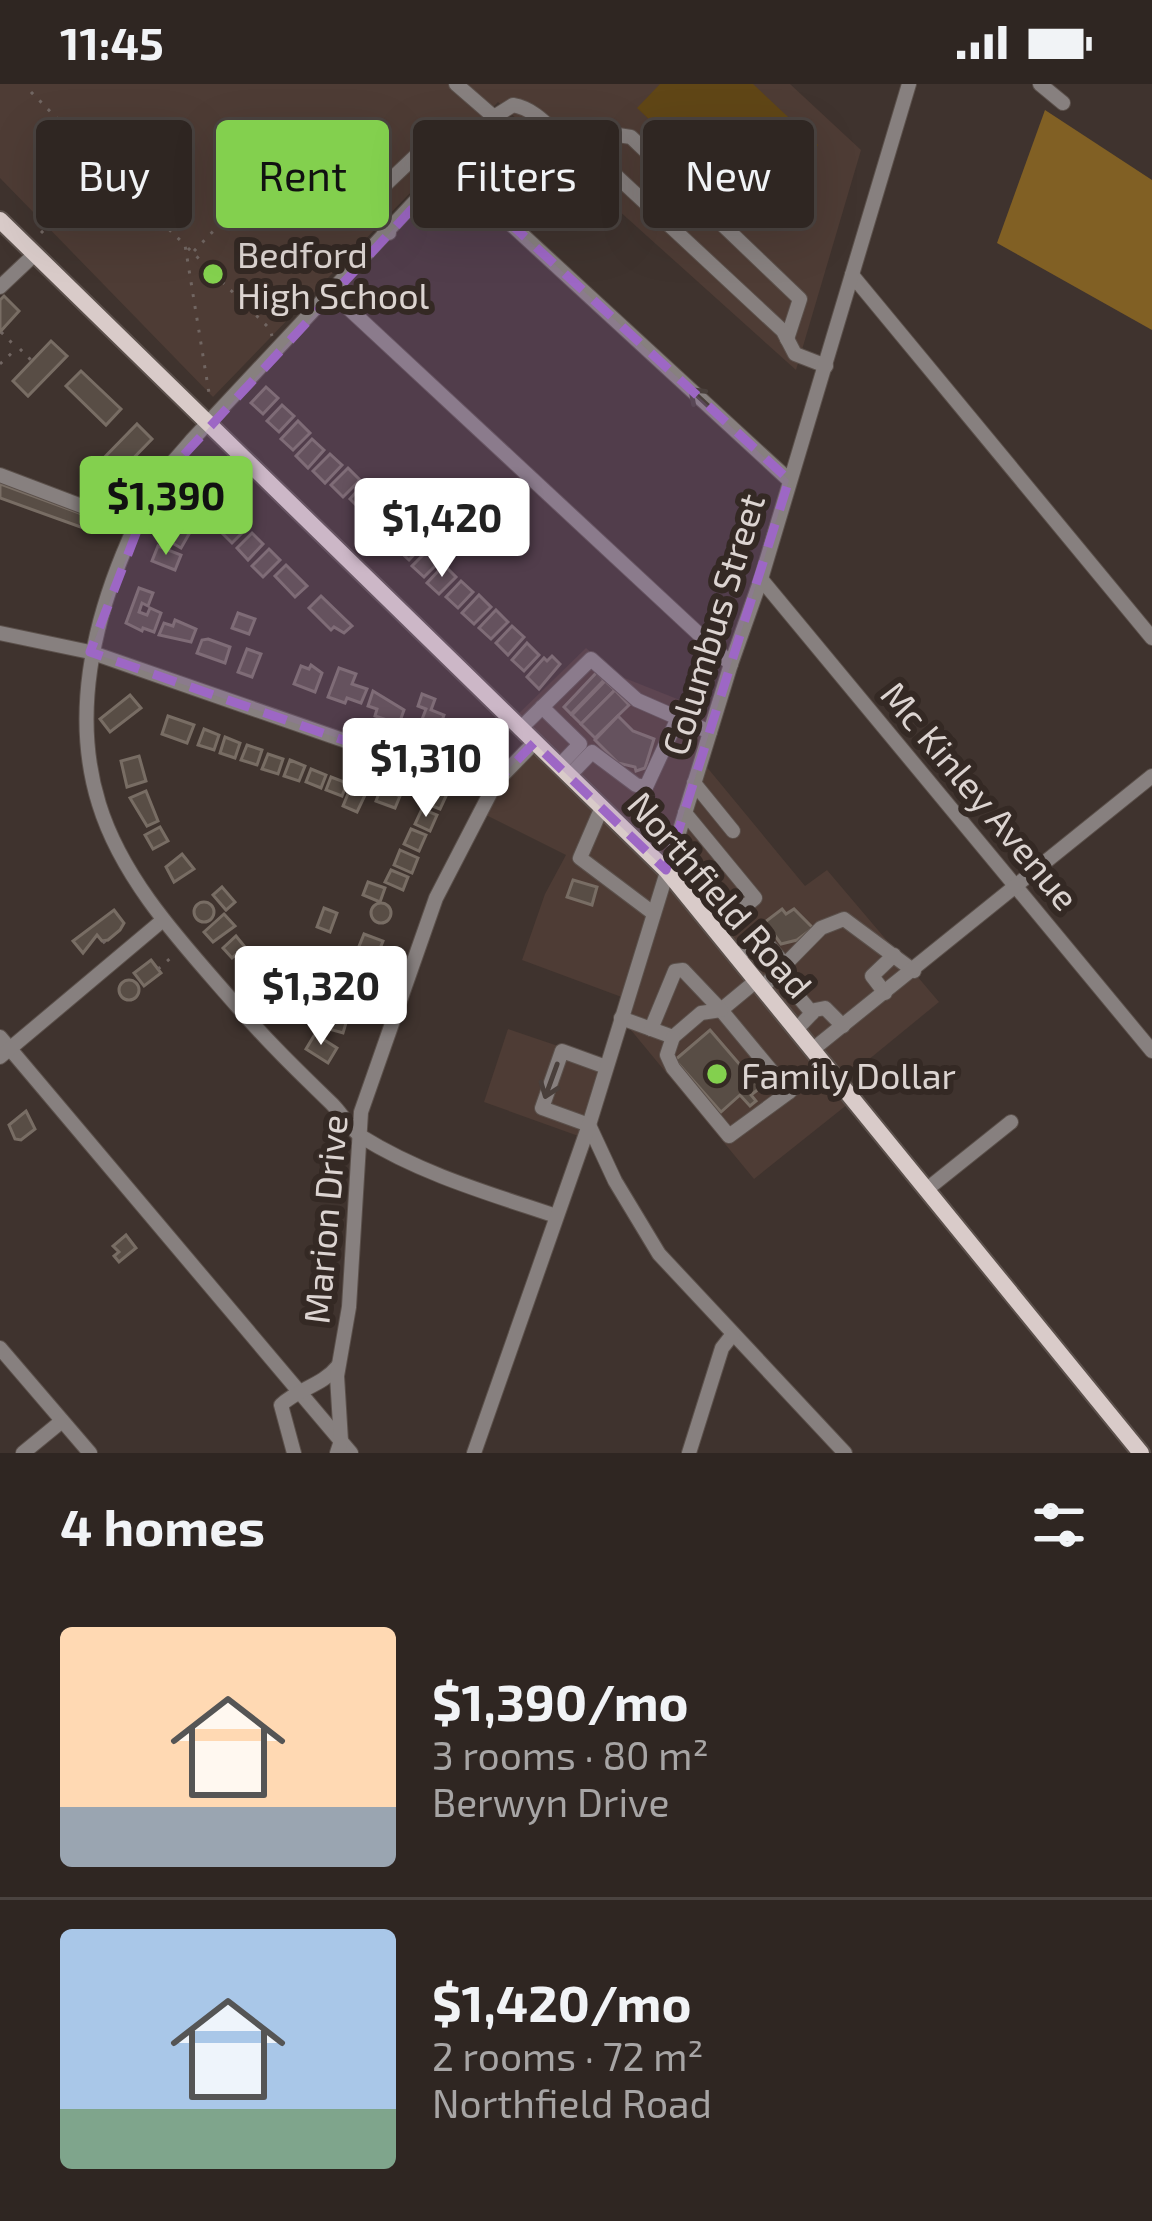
<!DOCTYPE html>
<html lang="en">
<head>
<meta charset="utf-8">
<style>
	body { margin:0; font-family:"Exo 2",sans-serif; background:#372e2a; color:#f1f3f6; height:100vh; display:flex; flex-direction:column; font-size:45px; white-space:nowrap }
	* { box-sizing:border-box; margin:0 }
	p { font-size:39px; color:#a7a5a5 }
	.icon { flex:none; width:66px; height:66px; fill:none; stroke:currentColor; stroke-width:2; stroke-linecap:round; stroke-linejoin:round }
	.map { position:relative; height:1369px; overflow:hidden }
	.details { display:flex; flex-direction:column; background:#2f2622; flex:1 }
	.details>* { flex:none }
	.top-card { position:absolute; left:36px; top:36px; width:1080px; height:108px; display:flex; gap:24px }
	.price { position:absolute; translate:-50% -102px; padding:0 27px; border-radius:12px; background:#fff; color:#222; font-size:39px; line-height:78px; filter:drop-shadow(0 3px 6px #0008) }
	.price::after { content:''; position:absolute; left:50%; top:72px; width:36px; height:27px; margin-left:-18px; background:inherit; clip-path:polygon(0 0,100% 0,50% 100%) }
	.price.selected { background:#83d04e; color:#111 }
	ul { padding:0; list-style:none }
	li { display:flex; align-items:center; gap:36px; height:300px; padding:0 60px }
	li+li { border-top:3px solid #4a4340 }
	li span { display:grid; place-items:center; flex:none; width:336px; height:240px; border-radius:12px; color:#555 }
	li>.icon { margin-inline-start:auto }
	span .icon { width:144px; height:144px; fill:#fffc; stroke-width:1 }
	li b { font-size:51px }
	h2 { display:flex; justify-content:space-between; align-items:center; height:144px; padding:0 60px; font-size:51px }
	.chip { padding:0 42px; border-radius:12px; background:#2f2622; box-shadow:0 12px 48px #0002,0 0 0 3px #4a4340; font-size:42px; line-height:108px }
	.chip.selected { background:#83d04e; color:#111 }
	.status { display:flex; justify-content:space-between; align-items:center; height:84px; padding:0 60px; background:#2f2622; direction:ltr }
	.status svg { height:33px; fill:currentColor }
	.map>svg:first-child { display:block }
	.built { fill:#4e3c35 }
	.green { fill:#604616 }
	.forest { fill:#816024 }
	.building { fill:#584d45; stroke:#786d64; stroke-width:3 }
	.lines { fill:none; stroke-linecap:round; stroke-linejoin:round }
	.minor-casing { stroke:#5b504b; stroke-width:16 }
	.major-casing { stroke:#5b504b; stroke-width:20 }
	.path { stroke:#716662; stroke-width:3; stroke-dasharray:3 9; stroke-linecap:butt }
	.minor { stroke:#87807f; stroke-width:14 }
	.major { stroke:#d9cbc9; stroke-width:16 }
	.oneway { stroke:#493f3b }
	.marked { fill:#9d67c5; fill-opacity:0.2; stroke:#9d67c5; stroke-width:9; stroke-dasharray:24 15; stroke-linejoin:round }
	.poi-dot { fill:#83d04e; stroke:#342924; stroke-width:4.5 }
	.labels { text-anchor:middle; dominant-baseline:central; stroke-width:12; stroke-linejoin:round; paint-order:stroke }
	.poi-label { font-size:36px; fill:#dcd4d1; stroke:#342924; text-anchor:start }
	.street-label { font-size:36px; fill:#dcd4d1; stroke:#342924 }
</style>
</head>
<body>
<div class="status"><b>11:45</b><svg viewBox="0 0 49 12"><path d="M0 12V9h3v3zM5 12V6h3v6zM10 12V3h3v9zM15 12V0h3v12zM26 1h20v11H26zM47 4h2v5h-2z"/></svg></div>
<div class="map">
<svg width="1152" height="1369" viewBox="0 0 1152 1369">
	<rect width="100%" height="100%" fill="#3f332e"/>
	<g class="built">
		<path d="M0 0H790L861 66 796 286 498 18 213 313 0 94Z"/>
		<path d="M586 564 617 591 715 630 701 676 805 802 827 786 939 918 840 999 853 1016 754 1095 621 934 627 915 522 876 545 810 566 771 480 728 534 659 512 636Z"/>
		<path d="M508 945 608 979 584 1054 484 1018Z"/>
	</g>
	<path class="green" d="M660 0H753L818 61 751 132 637 24Z"/>
	<path class="forest" d="M1045 26 1152 96V246L997 159Z"/>
	<g class="building">
		<path d="M4 212 19 227 0 248V216Z"/>
		<path d="M51 257 67 272 28 312 13 297Z"/>
		<path d="M81 287 121 325 106 341 66 302Z"/>
		<path d="M266 303 278 314 263 330 251 319Z"/>
		<path d="M282 321 294 332 279 348 267 337Z"/>
		<path d="M298 337 310 349 293 366 281 355Z"/>
		<path d="M137 340 152 355 113 395 98 380Z"/>
		<path d="M312 355 324 366 308 384 296 372Z"/>
		<path d="M330 370 342 381 325 399 313 387Z"/>
		<path d="M348 384 360 396 343 413 331 401Z"/>
		<path d="M190 387 202 398 185 415 174 404Z"/>
		<path d="M364 399 377 411 362 427 350 415Z"/>
		<path d="M0 400 93 434 89 446 0 414Z"/>
		<path d="M205 400 217 411 200 428 189 417Z"/>
		<path d="M381 415 393 426 377 444 365 432Z"/>
		<path d="M220 416 232 427 215 445 204 434Z"/>
		<path d="M237 431 249 442 232 459 221 448Z"/>
		<path d="M397 431 410 443 394 459 382 447Z"/>
		<path d="M168 438 189 450 181 464 160 452Z"/>
		<path d="M413 448 425 459 409 476 397 465Z"/>
		<path d="M252 449 263 460 248 476 237 464Z"/>
		<path d="M158 462 181 471 175 486 152 477Z"/>
		<path d="M269 465 280 476 263 493 252 482Z"/>
		<path d="M429 465 441 476 424 493 412 482Z"/>
		<path d="M286 481 307 502 295 513 275 492Z"/>
		<path d="M444 481 456 493 439 510 427 499Z"/>
		<path d="M461 497 473 508 458 524 446 513Z"/>
		<path d="M139 504 153 509 148 522 142 519 139 528 147 531 150 524 161 529 154 548 143 544 142 547 126 539Z"/>
		<path d="M479 511 491 523 474 540 462 529Z"/>
		<path d="M321 512 352 542 344 549 334 543 331 546 309 524Z"/>
		<path d="M496 526 508 538 491 555 479 544Z"/>
		<path d="M238 529 255 535 249 550 232 544Z"/>
		<path d="M175 536 196 545 191 558 159 551 164 539 173 542Z"/>
		<path d="M512 542 524 553 508 571 496 559Z"/>
		<path d="M208 555 230 563 225 579 197 569 202 556Z"/>
		<path d="M527 559 539 571 524 587 512 576Z"/>
		<path d="M247 565 261 570 252 593 238 588Z"/>
		<path d="M552 572 560 580 539 605 527 593 544 574 547 577Z"/>
		<path d="M311 581 322 589 315 608 294 600 301 582 309 585Z"/>
		<path d="M339 584 356 590 352 600 367 605 361 619 347 614 345 619 328 613Z"/>
		<path d="M597 588 604 596 571 630 564 623Z"/>
		<path d="M605 597 615 606 581 640 572 631Z"/>
		<path d="M615 606 629 621 595 654 581 640Z"/>
		<path d="M373 607 404 626 399 640 375 632 377 625 368 622Z"/>
		<path d="M422 610 435 615 431 626 444 631 436 653 418 646 426 625 418 622Z"/>
		<path d="M130 611 141 624 110 648 100 635Z"/>
		<path d="M168 632 194 641 187 659 162 650Z"/>
		<path d="M618 632 633 647 654 655 645 684 636 687 635 683 618 679 595 656Z"/>
		<path d="M204 645 219 651 214 666 198 661Z"/>
		<path d="M225 653 240 659 235 674 220 669Z"/>
		<path d="M247 661 262 666 257 681 241 676Z"/>
		<path d="M268 670 283 675 278 690 262 685Z"/>
		<path d="M139 672 146 697 127 703 121 677Z"/>
		<path d="M290 676 305 682 299 697 284 692Z"/>
		<path d="M311 685 326 691 321 704 306 698Z"/>
		<path d="M331 693 347 699 342 712 326 706Z"/>
		<path d="M352 700 367 707 357 728 343 722Z"/>
		<path d="M429 702 447 710 440 725 422 718Z"/>
		<path d="M381 704 400 712 395 724 376 717Z"/>
		<path d="M146 707 158 737 147 742 130 714Z"/>
		<path d="M422 725 437 731 430 747 415 740Z"/>
		<path d="M160 743 168 757 153 765 145 751Z"/>
		<path d="M411 745 426 751 419 767 404 760Z"/>
		<path d="M400 766 418 774 412 789 394 781Z"/>
		<path d="M182 770 194 785 174 798 166 783Z"/>
		<path d="M391 786 408 793 403 806 385 798Z"/>
		<path d="M573 796 597 803 592 821 567 813Z"/>
		<path d="M368 798 385 804 380 818 363 811Z"/>
		<path d="M222 803 235 818 226 826 213 811Z"/>
		<circle cx="204" cy="828" r="10"/>
		<circle cx="381" cy="829" r="10"/>
		<path d="M324 824 337 829 330 848 317 843Z"/>
		<path d="M782 825 786 830 794 825 813 844 797 856 781 860 765 838Z"/>
		<path d="M114 826 124 839 120 846 108 856 102 857 97 851 83 869 73 857Z"/>
		<path d="M224 830 235 842 213 858 204 848Z"/>
		<path d="M364 850 383 857 377 872 358 865Z"/>
		<path d="M236 852 245 863 232 874 223 864Z"/>
		<path d="M252 868 263 881 250 891 240 879Z"/>
		<path d="M355 871 372 877 366 892 350 886Z"/>
		<path d="M151 876 161 889 144 902 134 889Z"/>
		<path d="M339 889 361 897 355 913 333 904Z"/>
		<circle cx="129" cy="906" r="10"/>
		<path d="M331 913 347 917 341 937 346 939 343 949 322 943Z"/>
		<path d="M710 946 760 1004 751 1011 756 1017 750 1022 740 1011 721 1028 675 976Z"/>
		<path d="M315 950 337 964 328 979 306 965Z"/>
		<path d="M26 1027 35 1045 21 1056 15 1055 9 1041Z"/>
		<path d="M126 1151 136 1164 119 1178 114 1172 119 1168 113 1162Z"/>
	</g>
	<g class="lines">
		<g class="minor-casing">
			<g id="minor">
				<path d="M456 0 494 33"/>
				<path d="M1040 0 1063 19"/>
				<path d="M596 73 618 51 631 53 800 215 787 255"/>
				<path d="M389 149 362 123 426 62 789 396"/>
				<path d="M852 191 1152 554"/>
				<path d="M0 203 35 170"/>
				<path d="M331 208 731 580"/>
				<path d="M0 391 137 443"/>
				<path d="M761 495 1152 967"/>
				<path d="M0 549 90 568 389 672 496 698"/>
				<path d="M542 623 580 660 559 682"/>
				<path d="M520 645 591 575 637 616 710 648"/>
				<path d="M570 691 592 668 636 701 646 703 678 634"/>
				<path d="M694 699 733 747"/>
				<path d="M602 723 580 774 653 829"/>
				<path d="M685 729 755 814 715 847"/>
				<path d="M737 873 761 852 784 880"/>
				<path d="M777 887 812 929"/>
				<path d="M756 897 721 926 789 1008 823 979"/>
				<path d="M762 904 821 844 844 835 914 887"/>
				<path d="M885 909 872 892 894 871"/>
				<path d="M621 934 673 953 701 929 721 926"/>
				<path d="M651 945 675 887 683 886 721 926"/>
				<path d="M796 946 815 926 825 924 843 942"/>
				<path d="M0 953 351 1369"/>
				<path d="M673 953 667 971 673 984 729 1052 789 1008"/>
				<path d="M812 966 1152 692"/>
				<path d="M0 973 163 836"/>
				<path d="M606 983 562 967 542 1024 589 1041 615 1097 659 1170 845 1369"/>
				<path d="M926 1106 1011 1038"/>
				<path d="M556 1132C491 1110 421 1090 362 1053 350 1045 342 1030 332 1020 299 988 267 957 237 922 185 862 123 798 99 720 66 614 103 501 153 406 162 388 179 372 192 356L494 33 513 21C548 27 562 69 596 73L783 247 795 270 826 282"/>
				<path d="M0 1264 90 1369"/>
				<path d="M23 1369 62 1337"/>
				<path d="M294 1369 281 1321C299 1304 322 1302 338 1282"/>
				<path d="M337 1369 341 1357 337 1292 349 1223 361 1028 436 814 496 698 534 659"/>
				<path d="M474 1369 589 1041 731 580 761 495 909 0"/>
				<path d="M689 1369 722 1264 733 1250"/>
			</g>
		</g>
		<g class="major-casing">
			<path id="major" d="M0 136 666 786 1141 1369"/>
		</g>
		<g class="path">
			<path d="M31 8 106 84"/>
			<path d="M320 99 348 127"/>
			<path d="M41 149 106 84 185 161 210 315"/>
			<path d="M188 164 270 245 272 252"/>
			<path d="M194 167 225 135"/>
			<path d="M1 248 14 261"/>
			<path d="M20 265 31 276"/>
			<path d="M0 280 15 266"/>
			<path d="M103 857 110 866"/>
			<path d="M158 885 173 872"/>
		</g>
		<use href="#minor" class="minor"/>
		<use href="#major" class="major"/>
	</g>
	<defs><path id="oneway-shaft" d="M-6 0H5M1.5-3L5.5 0L1.5 3" fill="none" stroke-width="1.6" stroke-linecap="round" stroke-linejoin="round" transform="scale(3)"/></defs>
	<g class="oneway">
		<use href="#oneway-shaft" transform="translate(703 317) rotate(-137)"/>
		<use href="#oneway-shaft" transform="translate(551 997) rotate(110)"/>
	</g>
	<path class="marked" d="M450 84 789 396 666 786 534 659 496 698 389 672 90 568 154 403Z"/>
	<g class="poi-dot">
		<circle cx="213" cy="190" r="12"/>
		<circle cx="717" cy="990" r="12"/>
	</g>
	<g class="labels">
		<g class="poi-label">
			<text x="237" y="169">Bedford<tspan x="237" dy="41">High School</tspan></text>
			<text x="741" y="990">Family Dollar</text>
		</g>
		<g class="street-label">
			<text transform="translate(712 540) rotate(-73)">Columbus Street</text>
			<text transform="translate(981 711) rotate(50)">Mc Kinley Avenue</text>
			<text transform="translate(721 810) rotate(49)">Northfield Road</text>
			<text transform="translate(324 1135) rotate(-85)">Marion Drive</text>
		</g>
	</g>
</svg>
<b class="price selected" style="left:166px;top:474px">$1,390</b>
<b class="price" style="left:442px;top:496px">$1,420</b>
<b class="price" style="left:426px;top:736px">$1,310</b>
<b class="price" style="left:321px;top:964px">$1,320</b>
<div class="top-card">
<a class="chip">Buy</a>
<a class="chip selected">Rent</a>
<a class="chip">Filters</a>
<a class="chip">New</a>
</div>
</div>
<section class="details">
<h2>4 homes<svg class="icon" aria-label="filters" viewBox="0 0 24 24"><path d="M4 7h16M4 17h16"/><circle cx="9" cy="7" r="2"/><circle cx="15" cy="17" r="2"/></svg></h2>
<ul>
<li><span style="background:linear-gradient(#ffd9b3 75%,#9aa5b1 0)"><svg class="icon" aria-label="home" viewBox="0 0 24 24"><path d="M3 11l9-7 9 7M6 9v11h12V9"/></svg></span><div><b>$1,390/mo</b><p>3 rooms · 80 m²</p><p>Berwyn Drive</p></div></li>
<li><span style="background:linear-gradient(#a9c7e8 75%,#7fa58c 0)"><svg class="icon" aria-label="home" viewBox="0 0 24 24"><path d="M3 11l9-7 9 7M6 9v11h12V9"/></svg></span><div><b>$1,420/mo</b><p>2 rooms · 72 m²</p><p>Northfield Road</p></div></li>
</ul>
</section>
</body>
</html>
